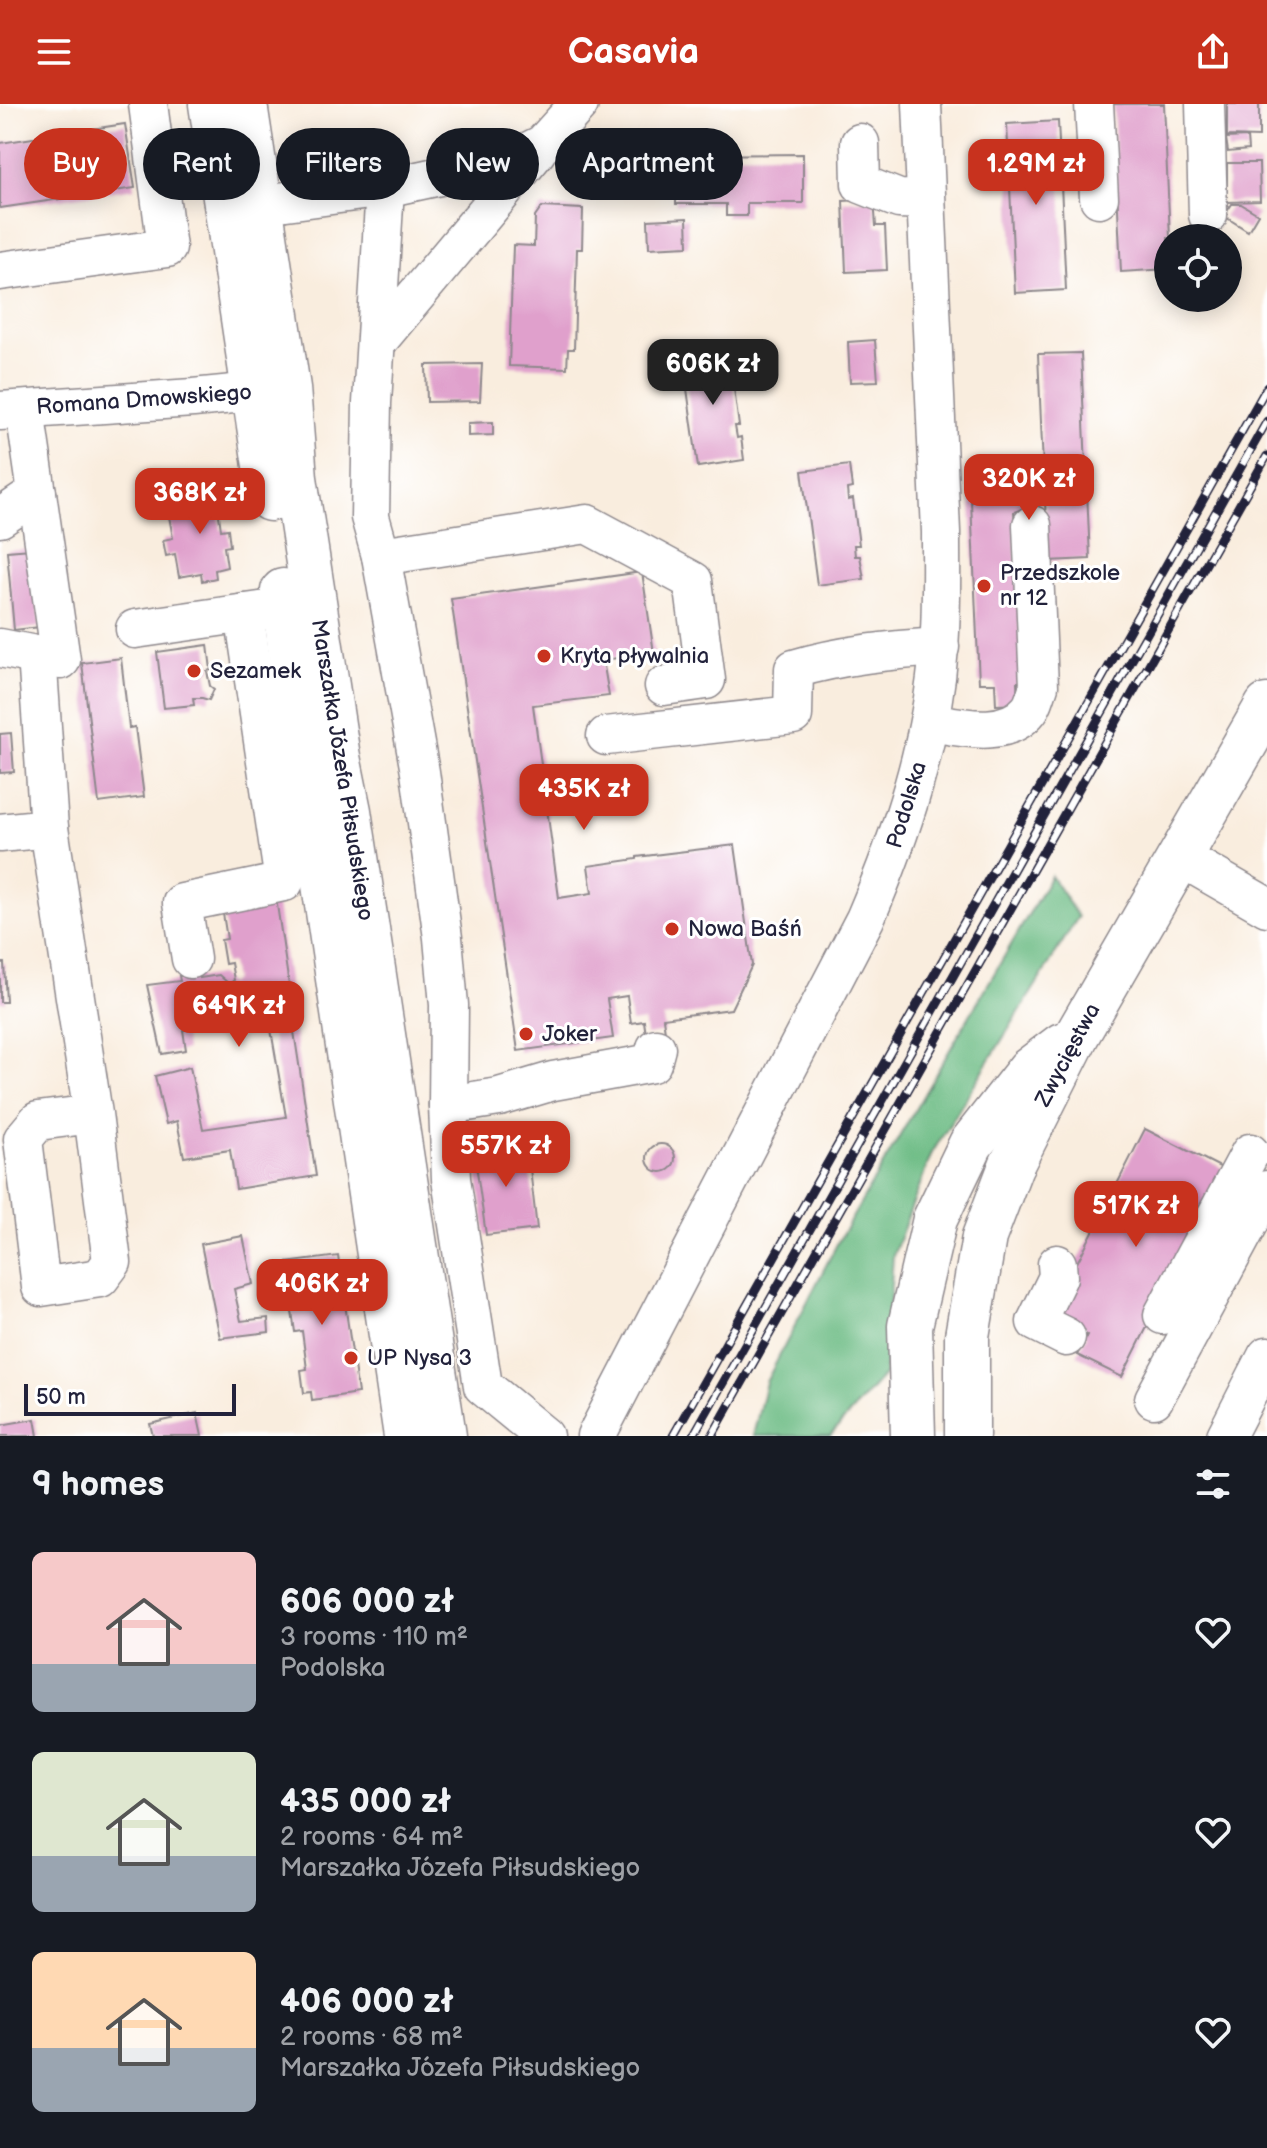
<!DOCTYPE html>
<html lang="en">
<head>
<meta charset="utf-8">
<style>
	body { margin:0; font-family:"Balsamiq Sans",sans-serif; background:#20242c; color:#f1f3f6; height:100vh; display:flex; flex-direction:column; font-size:30px; white-space:nowrap }
	* { box-sizing:border-box; margin:0 }
	p { font-size:26px; color:#9ea1a6 }
	.icon { flex:none; width:44px; height:44px; fill:none; stroke:currentColor; stroke-width:2; stroke-linecap:round; stroke-linejoin:round }
	.map { position:relative; height:1332px; overflow:hidden }
	.panel { display:flex; flex-direction:column; background:#171b24; flex:1 }
	.panel>* { flex:none }
	.hud { position:absolute; left:24px; top:24px; width:800px; height:72px; display:flex; gap:16px }
	.controls { position:absolute; left:1154px; top:120px; display:grid; gap:16px }
	.controls a { display:grid; place-items:center; width:88px; height:88px; border-radius:50%; background:#171b24; box-shadow:0 4px 20px #0003; font-size:40px }
	.scale { position:absolute; left:24px; bottom:20px; width:212px; box-sizing:border-box; padding-left:8px; border:4px solid #22223b; border-top:0; font-size:22px; line-height:28px; white-space:nowrap; color:#22223b; -webkit-text-stroke:6px #fff; paint-order:stroke }
	.price { position:absolute; translate:-50% -68px; padding:0 18px; border-radius:16px; background:#c8321e; color:#fff; font-size:26px; line-height:52px; filter:drop-shadow(0 2px 4px #0008) }
	.price::after { content:''; position:absolute; left:50%; top:48px; width:24px; height:18px; margin-left:-12px; background:inherit; clip-path:polygon(0 0,100% 0,50% 100%) }
	.price.active { background:#222; color:#fff }
	ul { padding:0; list-style:none }
	li { display:flex; align-items:center; gap:24px; height:200px; padding:0 32px }
	li span { display:grid; place-items:center; flex:none; width:224px; height:160px; border-radius:12px; color:#555 }
	li>.icon { margin-inline-start:auto }
	span .icon { width:96px; height:96px; fill:#fffc; stroke-width:1 }
	li b { font-size:34px }
	h2 { display:flex; justify-content:space-between; align-items:center; height:96px; padding:0 32px; font-size:34px }
	.pill { padding:0 28px; border-radius:36px; background:#171b24; box-shadow:0 4px 20px #0003; font-size:28px; line-height:72px }
	.pill.active { background:#c8321e; color:#fff }
	header { display:flex; justify-content:space-between; align-items:center; height:104px; padding:0 32px; background:#c8321e; color:#fff; font-size:36px; font-weight:600 }
	.map>svg:first-child { display:block }
	.forest { fill:#71be88; stroke:#4a7062; stroke-width:2 }
	.building { fill:#e0a0cc }
	.lines { fill:none; stroke-linecap:round; stroke-linejoin:round }
	.minor-casing { stroke:#8e888c; stroke-width:41 }
	.major-casing { stroke:#8e888c; stroke-width:47 }
	.minor { stroke:#fff; stroke-width:38 }
	.major { stroke:#fff; stroke-width:44 }
	.rail-casing { stroke:#22223b; stroke-width:9 }
	.rail { stroke:#fff; stroke-width:6; stroke-dasharray:18; stroke-linecap:butt }
	.poi-dot { fill:#c8321e; stroke:#fff; stroke-width:3 }
	.labels { text-anchor:middle; dominant-baseline:central; stroke-width:6; stroke-linejoin:round; paint-order:stroke }
	.street-label { font-size:22px; fill:#22223b; stroke:#fff }
	.poi-label { font-size:22px; fill:#22223b; stroke:#fff; text-anchor:start }
</style>
</head>
<body>
<header><svg class="icon" aria-label="menu" viewBox="0 0 24 24"><path d="M4 6h16M4 12h16M4 18h16"/></svg>Casavia<svg class="icon" aria-label="share" viewBox="0 0 24 24"><path d="M12 15V3M7 8l5-5 5 5M5 13v7h14v-7"/></svg></header>
<div class="map">
<svg width="1267" height="1332" viewBox="0 0 1267 1332">
	<rect width="100%" height="100%" fill="#fff"/>
	<filter id="ink" filterUnits="userSpaceOnUse"><feTurbulence type="fractalNoise" baseFrequency=".0125" numOctaves="2"/><feDisplacementMap in="SourceGraphic" scale="16" xChannelSelector="R" yChannelSelector="G"/><feConvolveMatrix kernelMatrix="1 2 1 2 8 2 1 2 1" color-interpolation-filters="sRGB"/></filter>
	<filter id="wash" filterUnits="userSpaceOnUse"><feTurbulence type="fractalNoise" baseFrequency=".006" numOctaves="4" result="noise"/><feDisplacementMap in="SourceGraphic" scale="32" xChannelSelector="R" yChannelSelector="G"/><feGaussianBlur stdDeviation="1.8" result="paint"/><feColorMatrix in="noise" values="0 0 0 0 0 0 0 0 0 0 0 0 0 0 0 0 0 1.4 0 .05"/><feComposite in="paint" operator="in"/></filter>
	<g filter="url(#wash)">
		<rect width="100%" height="100%" fill="#f9edde"/>
		<path class="forest" d="M1051 772 1078 813 932 1049 893 1152 885 1270 830 1332H753L766 1278 838 1138Z"/>
		<g id="blocks">
			<g class="building">
				<path d="M1113 0H1164L1170 134H1168V165L1121 168Z"/>
				<path d="M1227 0H1259V33L1227 32Z"/>
				<path d="M1058 17 1066 186 1015 189 1007 20Z"/>
				<path d="M125 20 135 84 0 104V39Z"/>
				<path d="M1247 33 1248 46 1228 48 1226 34Z"/>
				<path d="M803 50V99H747V112H726V100H676V51Z"/>
				<path d="M1227 59H1259L1260 97 1227 98Z"/>
				<path d="M874 95 876 122H885L887 166 846 168 843 97Z"/>
				<path d="M1232 100H1241L1258 110 1248 127 1224 112Z"/>
				<path d="M542 103 583 105 582 145H577L574 245H568L567 264 509 262 513 141 534 142 535 113Z"/>
				<path d="M687 114 688 142 649 144 648 116Z"/>
				<path d="M875 236 878 277 850 278 848 238Z"/>
				<path d="M728 242 731 265 727 266 729 277H733L739 322H735L737 334 741 333 744 356 698 363 682 249Z"/>
				<path d="M1081 249 1090 455 1048 457 1045 397 1014 408 1022 578H1017L1018 600 996 601 995 579H979L970 374 1012 372 1013 397 1044 386 1038 250Z"/>
				<path d="M482 260 480 297 427 298 426 261Z"/>
				<path d="M493 318V331L468 332V319Z"/>
				<path d="M849 361 852 384 847 385 848 396 853 395 859 441H854L855 452H860L864 475 817 481 802 367Z"/>
				<path d="M219 373 224 403 218 404 221 426 228 425 230 442 224 443 227 463 215 466 216 474 202 477 201 469 179 473 175 450 166 452 163 436 173 434 169 412 204 406 199 375Z"/>
				<path d="M31 445 40 523 14 526 7 447Z"/>
				<path d="M642 468 654 549 603 556 609 592 533 601 559 794 592 789 588 762 637 755V753L735 741 752 861 731 905 663 914 665 928 646 931 644 917 631 919 627 892 607 895 613 934 518 947 451 495Z"/>
				<path d="M208 541 211 566 207 567 210 582 214 585 209 596 202 594H193L194 601 164 604 157 548Z"/>
				<path d="M121 554 129 624 135 623 144 693 99 699 82 559Z"/>
				<path d="M11 629 14 668 0 669V630Z"/>
				<path d="M276 794 290 888H288L316 1072 236 1085 230 1046 184 1053 177 1017 166 1020 155 972 190 963 203 1025 286 1013 269 914 183 926 186 946 162 950 147 881 180 877 179 872 200 870V874L219 871 229 880 234 876 231 859 225 860 221 836 227 835 222 803Z"/>
				<path d="M0 859H4L6 898H0Z"/>
				<path d="M1145 1025 1226 1066 1122 1273 1077 1251 1087 1231 1050 1212Z"/>
				<path d="M527 1039 537 1125 486 1131 474 1046Z"/>
				<circle cx="661" cy="1054" r="14"/>
				<path d="M243 1132 253 1180 234 1185 241 1217 268 1214 269 1228 220 1234 201 1140Z"/>
				<path d="M338 1152 358 1289 312 1296 311 1288 304 1289 301 1266 307 1265 302 1227 295 1228 285 1159Z"/>
				<path d="M197 1309 202 1332H153L150 1320Z"/>
				<path d="M35 1315 38 1332H0V1321Z"/>
			</g>
		</g>
	</g>
	<g filter="url(#ink)">
		<use href="#blocks" fill-opacity="0" stroke="#8e888c" stroke-width="2"/>
		<g class="lines">
			<g class="minor-casing">
				<g id="minor">
					<path d="M1094 0 1099 94"/>
					<path d="M1205 0 1208 111"/>
					<path d="M860 39 861 80 899 95 925 96"/>
					<path d="M385 84 372 299 370 413 381 452 420 668 443 834 449 901 448 1001 451 1075 483 1282 544 1332"/>
					<path d="M232 104 385 84 509 57 543 40 579 0"/>
					<path d="M0 167 167 144 148 0"/>
					<path d="M377 238 537 47"/>
					<path d="M0 307 193 294 284 285"/>
					<path d="M0 414 37 389"/>
					<path d="M381 452 587 420 693 477 706 576 664 582"/>
					<path d="M135 525 267 506"/>
					<path d="M0 544 61 556 25 306"/>
					<path d="M930 618C960 623 1006 635 1029 606 1034 600 1036 589 1039 582L1032 421"/>
					<path d="M606 632 793 611 794 565C841 551 890 546 940 543"/>
					<path d="M49 724 93 1010 112 1158 100 1174 41 1183 23 1035 38 1017 93 1010"/>
					<path d="M0 729 49 724 37 551"/>
					<path d="M1180 753 1267 803"/>
					<path d="M191 855 182 799 284 778 244 509"/>
					<path d="M448 1001 499 993 553 977 652 959 656 944"/>
					<path d="M1057 1160 1058 1173 1036 1218 1066 1233"/>
					<path d="M1163 1211 1250 1049"/>
					<path d="M1154 1295 1267 1086"/>
					<path d="M596 1332 865 815C902 729 932 638 939 544 942 505 941 466 941 428L922 0"/>
					<path d="M1226 1332 1267 1252"/>
				</g>
			</g>
			<g class="major-casing">
				<g id="major">
					<path d="M211 0 270 395"/>
					<path d="M245 0 288 284 295 374 338 653 349 707 444 1332"/>
					<path d="M283 487 297 599 406 1332"/>
					<path d="M913 1332 910 1222 935 1115 971 1040 1029 966 1062 941"/>
					<path d="M967 1332V1232L984 1133 1011 1062 1077 931 1267 602"/>
				</g>
			</g>
			<use href="#minor" class="minor"/>
			<use href="#major" class="major"/>
			<g class="rail-casing">
				<g id="rail">
					<path d="M673 1332 1267 283"/>
					<path d="M693 1332 1267 317"/>
					<path d="M712 1332 1267 352"/>
				</g>
			</g>
			<use href="#rail" class="rail"/>
		</g>
	</g>
	<g class="poi-dot">
		<circle cx="984" cy="482" r="8"/>
		<circle cx="544" cy="552" r="8"/>
		<circle cx="194" cy="567" r="8"/>
		<circle cx="672" cy="825" r="8"/>
		<circle cx="526" cy="930" r="8"/>
		<circle cx="351" cy="1254" r="8"/>
	</g>
	<g class="labels">
		<g class="street-label">
			<text transform="translate(144 296) rotate(-4)">Romana Dmowskiego</text>
			<text transform="translate(342 666) rotate(81)">Marszałka Józefa Piłsudskiego</text>
			<text transform="translate(907 701) rotate(-73)">Podolska</text>
			<text transform="translate(1068 951) rotate(-62)">Zwycięstwa</text>
		</g>
		<g class="poi-label">
			<text x="1000" y="469">Przedszkole<tspan x="1000" dy="25">nr 12</tspan></text>
			<text x="560" y="552">Kryta pływalnia</text>
			<text x="210" y="567">Sezamek</text>
			<text x="688" y="825">Nowa Baśń</text>
			<text x="542" y="930">Joker</text>
			<text x="367" y="1254">UP Nysa 3</text>
		</g>
	</g>
</svg>
<div class="controls">
<a><svg class="icon" aria-label="locate" viewBox="0 0 24 24"><circle cx="12" cy="12" r="6"/><path d="M12 2v4M12 18v4M2 12h4M18 12h4"/></svg></a>
</div>
<div class="scale">50 m</div>
<b class="price" style="left:1036px;top:103px">1.29M zł</b>
<b class="price active" style="left:713px;top:303px">606K zł</b>
<b class="price" style="left:1029px;top:418px">320K zł</b>
<b class="price" style="left:200px;top:432px">368K zł</b>
<b class="price" style="left:584px;top:728px">435K zł</b>
<b class="price" style="left:239px;top:945px">649K zł</b>
<b class="price" style="left:506px;top:1085px">557K zł</b>
<b class="price" style="left:1136px;top:1145px">517K zł</b>
<b class="price" style="left:322px;top:1223px">406K zł</b>
<div class="hud">
<a class="pill active">Buy</a>
<a class="pill">Rent</a>
<a class="pill">Filters</a>
<a class="pill">New</a>
<a class="pill">Apartment</a>
</div>
</div>
<section class="panel">
<h2>9 homes<svg class="icon" aria-label="filters" viewBox="0 0 24 24"><path d="M4 7h16M4 17h16"/><circle cx="9" cy="7" r="2"/><circle cx="15" cy="17" r="2"/></svg></h2>
<ul>
<li><span style="background:linear-gradient(#f6c9c9 70%,#9aa5b1 0)"><svg class="icon" aria-label="home" viewBox="0 0 24 24"><path d="M3 11l9-7 9 7M6 9v11h12V9"/></svg></span><div><b>606 000 zł</b><p>3 rooms · 110 m²</p><p>Podolska</p></div><svg class="icon" aria-label="heart" viewBox="0 0 24 24"><path d="M12 20l-8-8c-3-5 5-10 8-4 3-6 11-1 8 4z"/></svg></li>
<li><span style="background:linear-gradient(#dfe7d0 65%,#9aa5b1 0)"><svg class="icon" aria-label="home" viewBox="0 0 24 24"><path d="M3 11l9-7 9 7M6 9v11h12V9"/></svg></span><div><b>435 000 zł</b><p>2 rooms · 64 m²</p><p>Marszałka Józefa Piłsudskiego</p></div><svg class="icon" aria-label="heart" viewBox="0 0 24 24"><path d="M12 20l-8-8c-3-5 5-10 8-4 3-6 11-1 8 4z"/></svg></li>
<li><span style="background:linear-gradient(#ffd9b3 60%,#9aa5b1 0)"><svg class="icon" aria-label="home" viewBox="0 0 24 24"><path d="M3 11l9-7 9 7M6 9v11h12V9"/></svg></span><div><b>406 000 zł</b><p>2 rooms · 68 m²</p><p>Marszałka Józefa Piłsudskiego</p></div><svg class="icon" aria-label="heart" viewBox="0 0 24 24"><path d="M12 20l-8-8c-3-5 5-10 8-4 3-6 11-1 8 4z"/></svg></li>
</ul>
</section>
</body>
</html>
